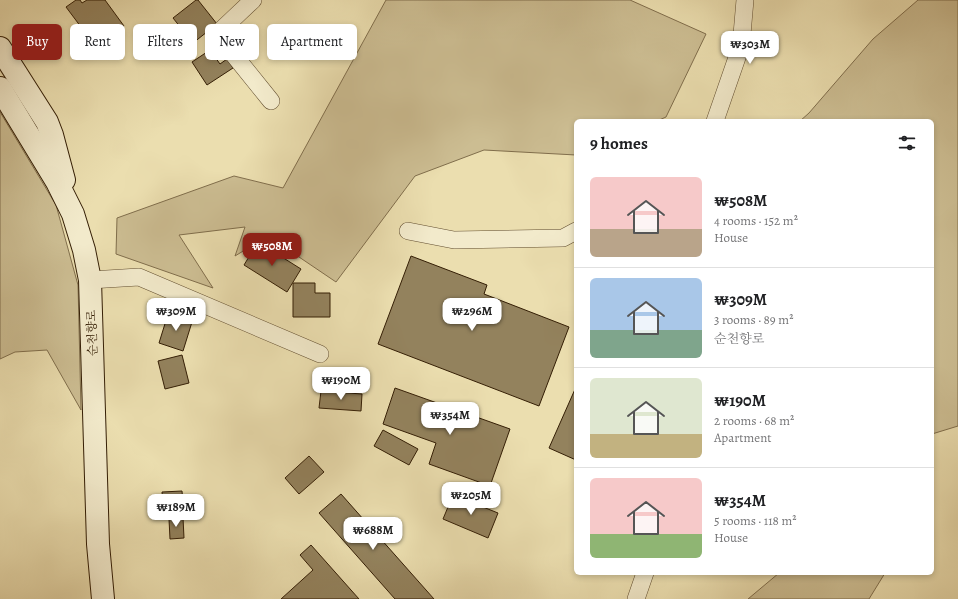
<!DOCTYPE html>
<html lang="en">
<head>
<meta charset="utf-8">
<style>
	body { margin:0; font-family:Alegreya,"Noto Serif KR",serif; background:#f6f6f6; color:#202124; height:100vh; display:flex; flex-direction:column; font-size:15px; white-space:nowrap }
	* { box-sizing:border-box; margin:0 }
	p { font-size:13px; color:#757577 }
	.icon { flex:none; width:22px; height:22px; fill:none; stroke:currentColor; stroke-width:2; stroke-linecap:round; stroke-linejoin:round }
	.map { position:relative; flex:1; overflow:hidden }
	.details { position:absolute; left:574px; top:119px; width:360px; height:456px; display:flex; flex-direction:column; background:#fff; border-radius:6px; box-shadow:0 2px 6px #0003 }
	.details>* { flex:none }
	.hud { position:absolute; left:12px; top:24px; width:380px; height:36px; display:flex; gap:8px }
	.price { position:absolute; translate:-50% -34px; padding:0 9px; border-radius:8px; background:#fff; color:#222; font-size:13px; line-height:26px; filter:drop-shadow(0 1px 2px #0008) }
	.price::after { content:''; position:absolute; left:50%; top:24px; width:12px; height:9px; margin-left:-6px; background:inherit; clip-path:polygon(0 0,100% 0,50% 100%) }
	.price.on { background:#8f2418; color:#fff }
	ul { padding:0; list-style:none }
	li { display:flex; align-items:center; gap:12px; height:100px; padding:0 16px }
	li+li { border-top:1px solid #e0e0e0 }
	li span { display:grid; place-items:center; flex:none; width:112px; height:80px; border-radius:6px; color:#555 }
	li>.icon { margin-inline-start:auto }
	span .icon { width:48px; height:48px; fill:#fffc; stroke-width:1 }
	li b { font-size:17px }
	h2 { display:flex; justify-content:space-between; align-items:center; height:48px; padding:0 16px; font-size:17px }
	.tag { padding:0 14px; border-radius:6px; background:#fff; box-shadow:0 2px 6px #0003; font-size:14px; line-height:36px }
	.tag.on { background:#8f2418; color:#fff }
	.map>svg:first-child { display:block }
	.green { fill:#ccbd92; stroke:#806e4c }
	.building { fill:#93825d; stroke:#341e05 }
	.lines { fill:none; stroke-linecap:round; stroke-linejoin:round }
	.minor-casing { stroke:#624e30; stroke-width:18 }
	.secondary-casing { stroke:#341e05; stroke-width:24 }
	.minor { stroke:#f2eacb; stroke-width:17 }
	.secondary { stroke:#f2eacb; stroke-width:22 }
	.labels { text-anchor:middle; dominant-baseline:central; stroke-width:4; stroke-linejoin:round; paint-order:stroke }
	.street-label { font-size:12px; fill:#341e05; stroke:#f2eacb }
</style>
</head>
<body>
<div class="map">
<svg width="958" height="599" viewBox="0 0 958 599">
	<rect width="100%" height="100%" fill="#ebdeaf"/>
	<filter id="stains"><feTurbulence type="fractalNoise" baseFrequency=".005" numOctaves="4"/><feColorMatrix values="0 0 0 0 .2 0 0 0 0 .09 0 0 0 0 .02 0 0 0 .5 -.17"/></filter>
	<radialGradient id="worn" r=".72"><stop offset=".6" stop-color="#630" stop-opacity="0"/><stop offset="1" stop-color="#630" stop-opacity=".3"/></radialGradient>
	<g class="green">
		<path d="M386 0H630L706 34 666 117 657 121H576V155L484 150 415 176 336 282 265 234 258 242 235 256 245 227 179 235 213 288 116 254 117 218 234 176 283 188Z"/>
		<path d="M918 0H958V426L932 434V121H800L809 113 873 39Z"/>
		<path d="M0 112 56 205 78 285 81 410 47 350 15 352 0 359Z"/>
		<path d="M779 573H885L869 599H748Z"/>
	</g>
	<g class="building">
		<path d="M76 0H80L82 3 87 0H105L124 26 96 47 66 7Z"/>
		<path d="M196 0H198L217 24 193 43 173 18Z"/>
		<path d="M210 50 220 64 227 59 233 68 207 85 192 62Z"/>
		<path d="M258 242 301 269 287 292 244 265Z"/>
		<path d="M411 256 487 285 484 294 569 327 539 406 378 344Z"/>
		<path d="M293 283H315V293H330V317H293Z"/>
		<path d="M168 314 192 322 183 351 159 343Z"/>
		<path d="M182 355 189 383 165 389 158 361Z"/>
		<path d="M576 387V460L549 448Z"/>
		<path d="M395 388 510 429 490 486 429 464 436 443 383 424Z"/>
		<path d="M321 391 362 394 361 411 319 408Z"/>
		<path d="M383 430 418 449 409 465 374 446Z"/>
		<path d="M309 456 324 472 299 494 285 478Z"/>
		<path d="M182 491 184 514 164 515 162 492Z"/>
		<path d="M341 494 434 599H395L319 513Z"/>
		<path d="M453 495 498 513 488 538 443 519Z"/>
		<path d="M183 518 184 538 170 539 169 519Z"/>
		<path d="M311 545 359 599H281L313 570 300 555Z"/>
	</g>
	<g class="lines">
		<g class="minor-casing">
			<g id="minor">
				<path d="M253 0 217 34 271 101"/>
				<path d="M715 121 741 46 745 0"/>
				<path d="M408 231 454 240 563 238 576 231"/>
				<path d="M90 280 139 277 320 354"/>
				<path d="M636 599 645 573"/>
			</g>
		</g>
		<g class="secondary-casing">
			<g id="secondary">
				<path d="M0 48 47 122 52 135 64 180"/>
				<path d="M0 88 57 182 73 214 84 250 90 280 98 544 103 599"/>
			</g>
		</g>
		<use href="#minor" class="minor"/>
		<use href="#secondary" class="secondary"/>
	</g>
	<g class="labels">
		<g class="street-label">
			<text transform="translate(92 333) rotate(-92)">순천향로</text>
		</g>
	</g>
	<rect width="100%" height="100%" filter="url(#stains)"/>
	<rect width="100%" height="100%" fill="url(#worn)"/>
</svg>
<b class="price" style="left:750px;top:65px">₩303M</b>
<b class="price on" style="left:272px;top:267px">₩508M</b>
<b class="price" style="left:176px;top:332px">₩309M</b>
<b class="price" style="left:472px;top:332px">₩296M</b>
<b class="price" style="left:341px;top:401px">₩190M</b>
<b class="price" style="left:450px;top:436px">₩354M</b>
<b class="price" style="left:471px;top:516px">₩205M</b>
<b class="price" style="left:176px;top:528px">₩189M</b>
<b class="price" style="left:373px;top:551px">₩688M</b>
<div class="hud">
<a class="tag on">Buy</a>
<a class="tag">Rent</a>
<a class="tag">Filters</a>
<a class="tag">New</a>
<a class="tag">Apartment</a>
</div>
<section class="details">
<h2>9 homes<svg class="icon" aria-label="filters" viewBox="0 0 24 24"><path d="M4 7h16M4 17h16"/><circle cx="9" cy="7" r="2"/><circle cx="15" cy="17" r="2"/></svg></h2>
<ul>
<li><span style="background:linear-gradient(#f6c9c9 65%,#b9a48a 0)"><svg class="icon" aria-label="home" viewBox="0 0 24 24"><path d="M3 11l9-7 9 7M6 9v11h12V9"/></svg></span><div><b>₩508M</b><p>4 rooms · 152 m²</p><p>House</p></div></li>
<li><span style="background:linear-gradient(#a9c7e8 65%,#7fa58c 0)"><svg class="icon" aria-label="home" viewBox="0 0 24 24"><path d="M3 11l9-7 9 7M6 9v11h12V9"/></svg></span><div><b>₩309M</b><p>3 rooms · 89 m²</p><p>순천향로</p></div></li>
<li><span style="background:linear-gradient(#dfe7d0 70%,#c2b280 0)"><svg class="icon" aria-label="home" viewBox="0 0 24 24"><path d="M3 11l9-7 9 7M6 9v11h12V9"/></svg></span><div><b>₩190M</b><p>2 rooms · 68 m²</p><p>Apartment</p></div></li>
<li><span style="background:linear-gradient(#f6c9c9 70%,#8fb573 0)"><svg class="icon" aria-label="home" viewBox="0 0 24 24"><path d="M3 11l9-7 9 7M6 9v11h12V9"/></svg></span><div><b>₩354M</b><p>5 rooms · 118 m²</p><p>House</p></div></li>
</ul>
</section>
</div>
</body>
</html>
